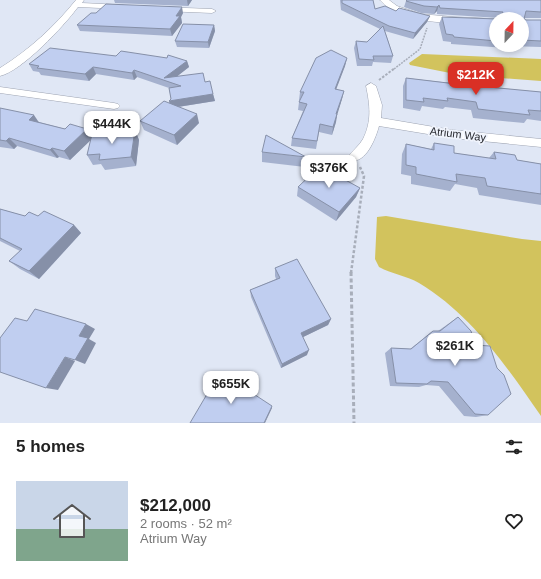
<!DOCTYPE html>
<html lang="en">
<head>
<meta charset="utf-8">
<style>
	body { margin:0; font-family:Helvetica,sans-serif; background:#f6f6f6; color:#222; height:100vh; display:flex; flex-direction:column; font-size:15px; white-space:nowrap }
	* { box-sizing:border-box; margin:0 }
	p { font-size:13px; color:#767676 }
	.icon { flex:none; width:22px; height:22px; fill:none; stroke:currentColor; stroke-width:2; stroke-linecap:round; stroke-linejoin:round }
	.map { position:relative; height:423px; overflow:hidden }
	.side { display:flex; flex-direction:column; background:#fff; flex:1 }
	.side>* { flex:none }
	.needle { width:26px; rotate:22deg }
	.fabs { position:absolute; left:489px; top:12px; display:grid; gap:8px }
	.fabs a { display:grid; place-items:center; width:40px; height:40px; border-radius:50%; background:#fff; box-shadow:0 2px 6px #0003; font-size:20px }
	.price { position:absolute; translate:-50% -34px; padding:0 9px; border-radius:8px; background:#fff; color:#222; font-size:13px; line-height:26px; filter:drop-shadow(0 1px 2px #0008) }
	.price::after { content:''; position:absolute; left:50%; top:24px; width:12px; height:9px; margin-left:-6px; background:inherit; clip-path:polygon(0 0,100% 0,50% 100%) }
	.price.selected { background:#d93025; color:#fff }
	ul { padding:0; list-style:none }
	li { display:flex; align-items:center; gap:12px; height:100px; padding:0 16px }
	li span { display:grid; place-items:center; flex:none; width:112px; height:80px; border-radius:0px; color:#555 }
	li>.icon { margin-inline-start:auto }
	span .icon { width:48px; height:48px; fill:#fffc; stroke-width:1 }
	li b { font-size:17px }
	h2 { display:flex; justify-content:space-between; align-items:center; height:48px; padding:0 16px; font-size:17px }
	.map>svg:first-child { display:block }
	.water { fill:#d2c35d }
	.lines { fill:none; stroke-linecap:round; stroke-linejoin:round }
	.minor-casing { stroke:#9ea4b2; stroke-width:1 }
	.path-far3 { stroke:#a8aeba; stroke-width:1.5; stroke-dasharray:2 1; stroke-linecap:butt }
	.path-far2 { stroke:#a8aeba; stroke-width:2; stroke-dasharray:2.5 1.5; stroke-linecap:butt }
	.path-far1 { stroke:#a8aeba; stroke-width:2.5; stroke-dasharray:3 2; stroke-linecap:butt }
	.path { stroke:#a8aeba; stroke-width:3; stroke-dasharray:4 2.5; stroke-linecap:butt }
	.minor { fill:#fff; fill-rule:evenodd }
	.wall { fill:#a5b1ce }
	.shaded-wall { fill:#8690a8 }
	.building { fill:#c0cef0; stroke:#8690a8 }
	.labels { text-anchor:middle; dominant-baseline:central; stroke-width:3.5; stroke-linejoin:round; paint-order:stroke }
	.street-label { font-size:11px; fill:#27292f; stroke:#f0f4fd }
</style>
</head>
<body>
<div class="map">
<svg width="541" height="423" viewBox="0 0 541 423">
	<rect width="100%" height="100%" fill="#e0e7f5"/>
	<g class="water">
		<path d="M422 54 541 59V81L460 75 410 65 409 63Z"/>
		<path d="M386 216 522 239 541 241V416C507 367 471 314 419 283 407 276 392 274 379 267L375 259 377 217Z"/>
	</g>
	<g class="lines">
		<g class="minor-casing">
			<g id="minor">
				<path d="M76 0H84L82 3 123 5 127 7 123 9 78 7C64 26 22 71 0 76V68C29 50 54 27 76 0Z"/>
				<path d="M380 0H389L397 6 421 14 453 17 498 19H496V24C463 23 403 27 380 0Z"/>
				<path d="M160 7 212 9 216 11 212 13 163 11H160Z"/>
				<path d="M371 83 376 86 382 105 381 118 452 130 541 139V147L452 138 379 126C376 137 366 165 350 160L348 157C352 151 359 146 363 139 372 121 370 105 366 86Z"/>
				<path d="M0 87 114 103 118 104 120 106 118 108 114 109 0 93Z"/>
			</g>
		</g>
		<path class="path-far3" d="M394 69 420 49 427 28"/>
		<path class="path-far2" d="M379 80 395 68"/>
		<path class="path-far1" d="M351 273 364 176 360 167"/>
		<path class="path" d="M351 272 354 423"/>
		<use href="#minor" class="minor"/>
	</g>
	<g class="wall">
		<path d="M114 0H192L188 6 115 3Z"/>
		<path d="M340 0H373L375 9 396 11 430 16 427 22 413 39 385 31 393 56 391 63 373 62 372 66H357L354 48 356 41 367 42 380 29 341 10Z"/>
		<path d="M541 0V18H525L524 19 526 20H541V47L508 46 506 48 451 44V42L443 41 439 24 442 17 496 19V45H522V19H499V18L437 14V11L434 14 421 13 404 7 406 1Z"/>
		<path d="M96 13H183L181 17 182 23 172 36 80 31 77 25Z"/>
		<path d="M214 25 215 31 209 48 177 47 175 41Z"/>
		<path d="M116 56 187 61 189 67 177 76 205 82 213 94 215 101 178 107 199 123 177 145 144 130 140 121 169 103 171 99 169 88 137 77 134 80 96 74 89 81 41 75 39 72 33 71 29 64Z"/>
		<path d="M347 58 345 66 336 90 344 91 342 99 337 114 336 122 332 135 319 132 316 149 291 146 292 138 303 111 298 110 299 102 300 100H299L300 92Z"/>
		<path d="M406 78 469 85 472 81 488 87 541 92V121L527 119 524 123 473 118 471 110 445 107 443 109 422 106 420 111 403 108V86Z"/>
		<path d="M0 108 39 122 92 136 106 133 135 130 139 140 136 166 105 170 101 164 93 165 87 155 91 139 70 160 59 157 57 158 17 146 14 149 0 147Z"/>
		<path d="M434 143 454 153 489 158 494 152 517 160 541 164V205L479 195 477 188 455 184 450 191 411 184V176L401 174 402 154 406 144 431 149Z"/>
		<path d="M262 152 306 157 305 167 262 162Z"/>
		<path d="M298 187 360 188 356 197 336 221 297 196Z"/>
		<path d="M0 209 25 216H38L74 225 81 233 39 279 20 269 9 261 20 251 0 241Z"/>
		<path d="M275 268 331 319 328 325 303 337 307 355 281 368 251 297 250 290 276 279 275 276Z"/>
		<path d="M458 317 488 415 476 417 464 416 439 386 426 385 419 387 390 386 385 353 391 348 410 349 433 331H438Z"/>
	</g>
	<g class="shaded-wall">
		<path d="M187 0H192L188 6Z"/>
		<path d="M439 5 437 11 434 14 437 7Z"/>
		<path d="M182 7 183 13 181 17 182 23 172 36 170 29 176 16Z"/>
		<path d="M430 16 427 22 413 39 415 33Z"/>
		<path d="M214 25 215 31 209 48 208 42Z"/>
		<path d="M347 58 345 66 333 97 335 89Z"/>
		<path d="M187 61 189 67 170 82 164 78Z"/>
		<path d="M93 67 96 74 89 81 85 74Z"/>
		<path d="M134 70 137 77 134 80 132 73Z"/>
		<path d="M344 91 342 99 335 122 336 114Z"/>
		<path d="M213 94 215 101 171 108 169 101Z"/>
		<path d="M197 114 199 123 177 145 174 135Z"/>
		<path d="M337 114 336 122 332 135 333 127Z"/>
		<path d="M34 115 40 124 29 120Z"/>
		<path d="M87 129 93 138 70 160 64 151Z"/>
		<path d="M135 130 139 140 136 166 131 157Z"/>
		<path d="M9 138 17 146 14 149 6 141Z"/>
		<path d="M52 148 59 157 57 158 50 150Z"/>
		<path d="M360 188 356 197 336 221 339 212Z"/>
		<path d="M74 225 81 233 39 279 29 271Z"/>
		<path d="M331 319 328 325 299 339 301 333Z"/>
		<path d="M86 324 95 329 89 339 96 343 85 364 75 360 79 336Z"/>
		<path d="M309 350 307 355 281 368 282 364Z"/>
		<path d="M65 357 75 361 58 390 46 388Z"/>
		<path d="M272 406V408L265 423H264Z"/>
	</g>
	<g class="building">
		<path d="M342 0H373L375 9 385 6 396 11 399 8 430 16 415 33 389 26 342 3Z"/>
		<path d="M407 0H541V12L526 11 524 19 526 20H541V41L522 40V19H499L503 12 440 8 439 5 437 7 424 6 406 1Z"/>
		<path d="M106 4 182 7 176 16H180L170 29 77 25 91 13H96Z"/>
		<path d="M442 17 497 19H496V41L454 37 453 35 446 34Z"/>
		<path d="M183 24 214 25 208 42 175 41Z"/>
		<path d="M383 26 393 56H373L374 60 359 59 356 41 367 42Z"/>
		<path d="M50 48 116 56 121 51 167 58 168 55 187 61 164 78 203 73 205 82 210 81 213 94 169 101 171 99 169 88 181 86 134 70 132 73 93 67 85 74 37 68 39 66 29 64Z"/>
		<path d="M331 50 347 58 335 89 344 91 336 114H337L333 127 320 124 317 141 292 138 307 104 299 102 304 92H300L316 58Z"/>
		<path d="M406 78 473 86 472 81 486 82 488 87 541 92V111L528 110 530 115 478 109 476 102 447 98 448 101 423 98 424 102 406 100Z"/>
		<path d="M164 101 197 114 174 135 140 121Z"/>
		<path d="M0 108 34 115 29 120 65 129 70 124 87 129 64 151 52 148 50 150 9 138 6 141 0 140Z"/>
		<path d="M93 130 106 133 135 130 131 157 99 160 100 154 87 155Z"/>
		<path d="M266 135 306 157 262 152Z"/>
		<path d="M434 143 454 146V153L496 159 494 152 515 155 517 160 541 164V194L487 186 485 178 456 174 457 182 416 174V167L406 165V144L434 150Z"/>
		<path d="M320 166 360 188 339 212 298 187Z"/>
		<path d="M0 209 25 216 29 212 38 216 44 211 74 225 29 271 9 261 22 249 0 238Z"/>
		<path d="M297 259 331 319 301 333 309 350 282 364 250 290 280 278 275 268Z"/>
		<path d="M35 309 86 324 79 336 88 338 75 360 65 357 46 388 0 372V338L15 318 27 321Z"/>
		<path d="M458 317 471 331 475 345 490 346 497 368 504 375 511 394 488 415 475 414 448 382 431 381 427 384 396 383 391 348 411 349 433 331H440Z"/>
		<path d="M220 372 272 406 264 423H190Z"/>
	</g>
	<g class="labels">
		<g class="street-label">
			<text transform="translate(458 134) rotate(7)">Atrium Way</text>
		</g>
	</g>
</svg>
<div class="fabs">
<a><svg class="needle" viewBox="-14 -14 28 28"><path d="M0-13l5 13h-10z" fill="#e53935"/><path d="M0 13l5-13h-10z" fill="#767676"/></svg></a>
</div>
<b class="price selected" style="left:476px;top:96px">$212K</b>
<b class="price" style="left:112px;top:145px">$444K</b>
<b class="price" style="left:329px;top:189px">$376K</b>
<b class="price" style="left:455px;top:367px">$261K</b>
<b class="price" style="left:231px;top:405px">$655K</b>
</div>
<section class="side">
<h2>5 homes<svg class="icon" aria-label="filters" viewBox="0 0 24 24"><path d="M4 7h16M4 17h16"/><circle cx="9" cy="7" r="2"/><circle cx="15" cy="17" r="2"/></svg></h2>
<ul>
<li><span style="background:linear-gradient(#c9d6e8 60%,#7fa58c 0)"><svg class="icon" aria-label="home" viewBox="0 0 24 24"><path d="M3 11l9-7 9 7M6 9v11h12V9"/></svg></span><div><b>$212,000</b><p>2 rooms · 52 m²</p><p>Atrium Way</p></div><svg class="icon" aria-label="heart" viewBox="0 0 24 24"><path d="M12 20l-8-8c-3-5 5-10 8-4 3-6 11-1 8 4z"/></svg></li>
</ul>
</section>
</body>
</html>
